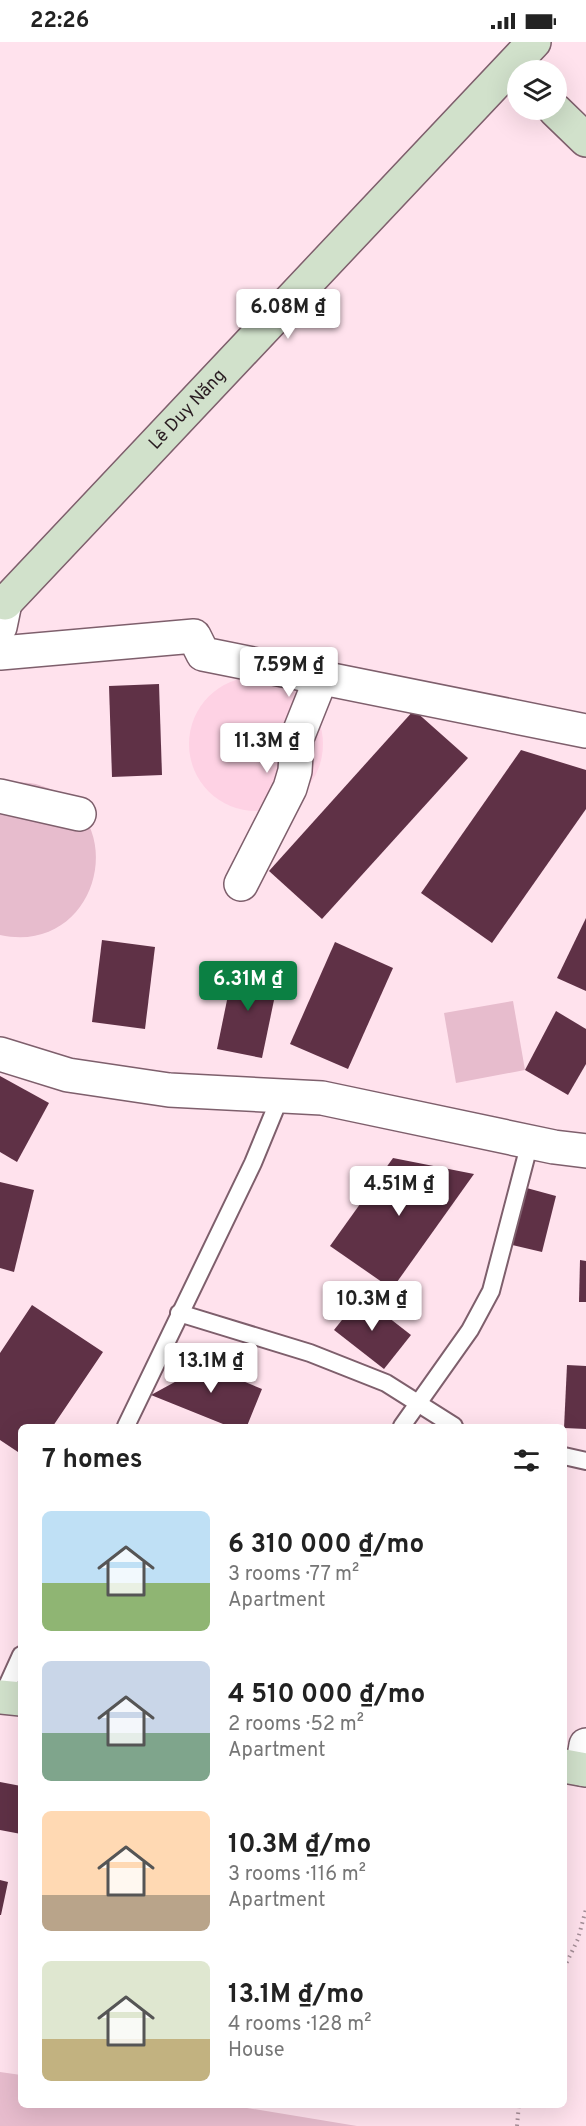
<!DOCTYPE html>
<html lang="en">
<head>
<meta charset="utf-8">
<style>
	body { margin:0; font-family:Overpass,sans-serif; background:#f2f2f2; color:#222; height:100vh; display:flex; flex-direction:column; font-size:22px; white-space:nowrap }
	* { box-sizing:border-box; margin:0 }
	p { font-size:20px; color:#767676 }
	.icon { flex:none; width:33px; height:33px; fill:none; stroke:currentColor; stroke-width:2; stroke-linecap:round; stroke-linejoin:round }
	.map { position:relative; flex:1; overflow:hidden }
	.drawer { position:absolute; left:18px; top:1382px; width:549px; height:684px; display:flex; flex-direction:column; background:#fff; border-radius:9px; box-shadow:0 6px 24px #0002 }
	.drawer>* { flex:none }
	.controls { position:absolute; left:507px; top:18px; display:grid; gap:12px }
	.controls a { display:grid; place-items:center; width:60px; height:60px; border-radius:50%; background:#fff; box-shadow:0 6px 24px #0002; font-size:30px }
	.price { position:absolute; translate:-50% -51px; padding:0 14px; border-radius:6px; background:#fff; color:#222; font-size:20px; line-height:39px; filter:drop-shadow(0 2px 3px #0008) }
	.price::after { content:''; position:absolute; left:50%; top:36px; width:18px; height:14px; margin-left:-9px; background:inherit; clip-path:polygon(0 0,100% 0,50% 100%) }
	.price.selected { background:#0b8043; color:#fff }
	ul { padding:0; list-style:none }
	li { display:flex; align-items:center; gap:18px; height:150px; padding:0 24px }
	li span { display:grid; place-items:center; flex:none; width:168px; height:120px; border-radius:9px; color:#555 }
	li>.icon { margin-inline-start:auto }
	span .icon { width:72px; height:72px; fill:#fffc; stroke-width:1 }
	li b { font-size:26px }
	h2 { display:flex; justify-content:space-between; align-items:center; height:72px; padding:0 24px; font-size:26px }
	.status { display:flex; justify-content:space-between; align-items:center; height:42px; padding:0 30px; background:#fff; direction:ltr }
	.status svg { height:16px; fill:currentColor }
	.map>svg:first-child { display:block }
	.built { fill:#fed2e4 }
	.green { fill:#e7bccd }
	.building { fill:#5f3146 }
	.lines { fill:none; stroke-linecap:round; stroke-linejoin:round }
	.lane-casing { stroke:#7e5f6c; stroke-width:20 }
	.street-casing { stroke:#7e5f6c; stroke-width:36 }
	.secondary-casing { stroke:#7e5f6c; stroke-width:36 }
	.path { stroke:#a58e97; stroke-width:4; stroke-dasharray:1.5 4.5; stroke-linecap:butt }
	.lane { stroke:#fff; stroke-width:16 }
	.street { stroke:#fff; stroke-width:33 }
	.secondary { stroke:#d1e1cb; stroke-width:33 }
	.labels { text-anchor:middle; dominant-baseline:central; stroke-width:6; stroke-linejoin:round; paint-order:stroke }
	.street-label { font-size:18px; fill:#281b20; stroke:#ffe2ed }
</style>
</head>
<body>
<div class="status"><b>22:26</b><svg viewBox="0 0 49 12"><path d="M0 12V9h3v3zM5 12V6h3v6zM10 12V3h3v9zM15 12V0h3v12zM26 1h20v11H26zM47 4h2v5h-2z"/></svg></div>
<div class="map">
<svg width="586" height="2084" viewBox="0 0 586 2084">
	<rect width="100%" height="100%" fill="#ffe2ed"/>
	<circle class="built" cx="256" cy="702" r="67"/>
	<g class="green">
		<path d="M12 740C21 741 31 740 39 743 136 770 100 915 0 893V743Z"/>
		<path d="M513 959 525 1028 456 1041 444 971Z"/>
		<path d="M0 2030 21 2033V2062L229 2063 357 2084H0Z"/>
	</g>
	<g class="building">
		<path d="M159 642 162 733 112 735 109 644Z"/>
		<path d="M414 668 468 716 322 877 269 829Z"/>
		<path d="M521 708 586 728V767L492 901 421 851Z"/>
		<path d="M586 876V949L557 936Z"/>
		<path d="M102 898 155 905 145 987 92 980Z"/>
		<path d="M335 900 393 926 348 1027 290 1002Z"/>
		<path d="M234 924 279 934 262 1016 217 1007Z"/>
		<path d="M556 969 586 987V1022L568 1053 525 1028Z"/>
		<path d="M0 1034 49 1061 17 1120 0 1110Z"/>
		<path d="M393 1116 474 1132 392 1247 330 1204Z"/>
		<path d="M0 1140 34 1148 14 1230 0 1226Z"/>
		<path d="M523 1145 556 1154 542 1210 508 1202Z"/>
		<path d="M580 1218 586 1219V1260H579Z"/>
		<path d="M361 1254 411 1293 384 1327 334 1288Z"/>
		<path d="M32 1263 103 1310 53 1384H21V1412L0 1398V1311Z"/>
		<path d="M171 1309 262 1347 247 1384H228L151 1353 184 1335Z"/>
		<path d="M567 1323 586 1324V1387L564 1386Z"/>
		<path d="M0 1740 21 1744V1792L0 1788Z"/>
		<path d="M0 1838 8 1840 1 1873H0Z"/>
	</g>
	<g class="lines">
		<g class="lane-casing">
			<g id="lane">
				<path d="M179 1271 310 1311 386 1341 454 1384"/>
				<path d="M126 1384 253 1121 281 1053"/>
				<path d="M402 1384 470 1288 491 1249 530 1100"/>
				<path d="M564 1414 586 1419"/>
				<path d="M2 1655 21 1613"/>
			</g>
		</g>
		<g class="street-casing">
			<g id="street">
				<path d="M0 585 5 561"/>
				<path d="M0 611 194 594 203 612 586 689"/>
				<path d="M0 754 79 772"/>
				<path d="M241 842 290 746 295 729 297 696 321 636"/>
				<path d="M0 1012 68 1033 169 1048 322 1056 554 1105 586 1109"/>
				<path d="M582 1727 586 1703"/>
			</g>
		</g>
		<g class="secondary-casing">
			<g id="secondary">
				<path d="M555 68 586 98"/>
				<path id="s1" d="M5 561 534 0"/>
				<path d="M0 1655 21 1657"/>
				<path d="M564 1724 586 1728"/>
			</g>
		</g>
		<g class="path">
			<path d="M564 1926 578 1897 586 1867"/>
			<path d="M517 2084 519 2062"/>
		</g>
		<use href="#lane" class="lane"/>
		<use href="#street" class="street"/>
		<use href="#secondary" class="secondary"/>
	</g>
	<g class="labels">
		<g class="street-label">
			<text stroke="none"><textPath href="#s1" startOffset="266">Lê Duy Năng</textPath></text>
		</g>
	</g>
</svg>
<div class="controls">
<a><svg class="icon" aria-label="layers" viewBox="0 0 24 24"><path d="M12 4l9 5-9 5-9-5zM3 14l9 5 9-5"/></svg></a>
</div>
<b class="price" style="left:288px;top:298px">6.08M ₫</b>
<b class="price" style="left:289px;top:656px">7.59M ₫</b>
<b class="price" style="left:267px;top:732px">11.3M ₫</b>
<b class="price selected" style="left:248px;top:970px">6.31M ₫</b>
<b class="price" style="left:399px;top:1175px">4.51M ₫</b>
<b class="price" style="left:372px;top:1290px">10.3M ₫</b>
<b class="price" style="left:211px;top:1352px">13.1M ₫</b>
<section class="drawer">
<h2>7 homes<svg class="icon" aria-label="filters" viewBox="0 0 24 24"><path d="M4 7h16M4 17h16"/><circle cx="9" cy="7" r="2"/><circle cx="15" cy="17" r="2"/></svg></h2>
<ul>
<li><span style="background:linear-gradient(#bfe0f5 60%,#8fb573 0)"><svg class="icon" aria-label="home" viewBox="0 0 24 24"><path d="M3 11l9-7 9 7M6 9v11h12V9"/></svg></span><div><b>6 310 000 ₫/mo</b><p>3 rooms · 77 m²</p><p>Apartment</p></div></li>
<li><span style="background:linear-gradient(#c9d6e8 60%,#7fa58c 0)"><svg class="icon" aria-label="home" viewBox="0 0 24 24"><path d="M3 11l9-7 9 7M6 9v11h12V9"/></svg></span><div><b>4 510 000 ₫/mo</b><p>2 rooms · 52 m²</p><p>Apartment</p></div></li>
<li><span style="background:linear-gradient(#ffd9b3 70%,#b9a48a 0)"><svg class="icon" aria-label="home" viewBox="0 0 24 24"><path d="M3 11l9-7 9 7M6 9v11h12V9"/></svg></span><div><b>10.3M ₫/mo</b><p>3 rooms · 116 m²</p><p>Apartment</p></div></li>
<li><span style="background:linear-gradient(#dfe7d0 65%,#c2b280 0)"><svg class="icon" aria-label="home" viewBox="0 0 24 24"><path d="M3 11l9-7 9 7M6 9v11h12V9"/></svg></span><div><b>13.1M ₫/mo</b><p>4 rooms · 128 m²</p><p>House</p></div></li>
</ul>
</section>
</div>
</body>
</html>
